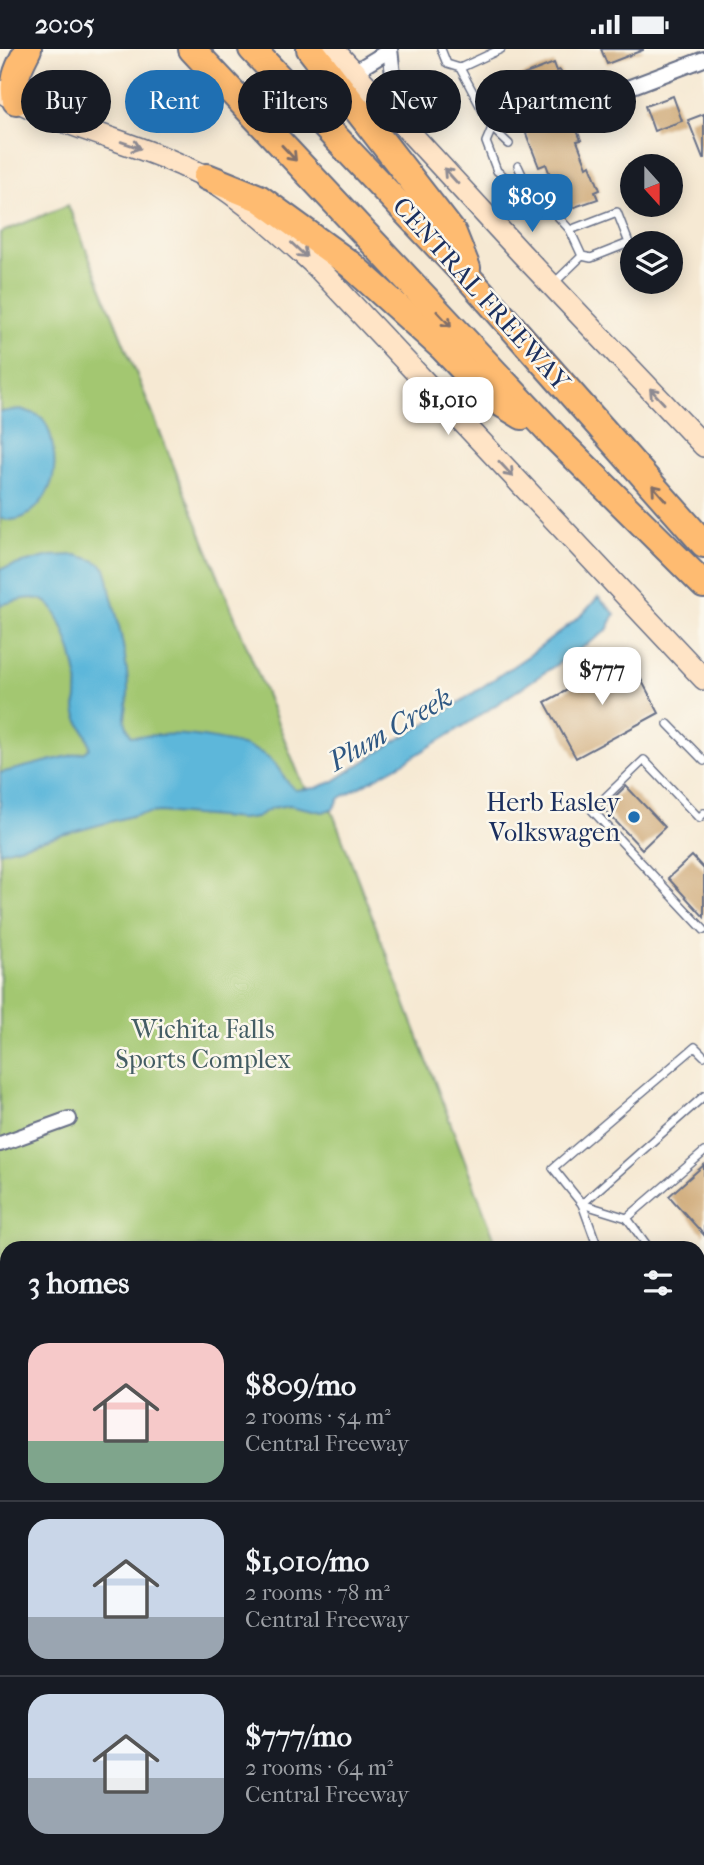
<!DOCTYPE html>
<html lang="en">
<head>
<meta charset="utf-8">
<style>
	body { margin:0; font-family:"IM FELL French Canon",serif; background:#20242c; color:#f1f3f6; height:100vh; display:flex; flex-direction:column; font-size:26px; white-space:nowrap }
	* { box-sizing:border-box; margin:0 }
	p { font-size:23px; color:#9ea1a6 }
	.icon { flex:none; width:38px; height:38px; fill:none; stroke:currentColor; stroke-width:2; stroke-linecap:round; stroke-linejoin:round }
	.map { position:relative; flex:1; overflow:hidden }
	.drawer { position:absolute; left:0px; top:1192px; width:705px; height:625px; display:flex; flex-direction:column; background:#171b24; border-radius:21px 21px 0 0; box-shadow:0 4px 18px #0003 }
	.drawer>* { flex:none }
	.banner { position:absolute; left:21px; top:21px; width:663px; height:63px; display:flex; gap:14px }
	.needle { width:46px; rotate:159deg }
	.controls { position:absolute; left:620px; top:105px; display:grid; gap:14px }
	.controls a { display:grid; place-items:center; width:63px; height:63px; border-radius:50%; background:#171b24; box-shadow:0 4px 18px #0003; font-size:35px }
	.price { position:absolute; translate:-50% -60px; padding:0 16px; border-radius:14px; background:#fff; color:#222; font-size:23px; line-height:46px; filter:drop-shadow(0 2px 4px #0008) }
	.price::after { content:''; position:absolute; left:50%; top:42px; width:21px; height:16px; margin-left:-10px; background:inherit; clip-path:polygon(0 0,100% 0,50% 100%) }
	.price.on { background:#1f6fb2; color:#fff }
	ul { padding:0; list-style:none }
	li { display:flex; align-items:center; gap:21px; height:175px; padding:0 28px }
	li+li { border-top:2px solid #363941 }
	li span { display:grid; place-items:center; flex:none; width:196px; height:140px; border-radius:21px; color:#555 }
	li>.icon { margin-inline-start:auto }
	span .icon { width:84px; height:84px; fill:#fffc; stroke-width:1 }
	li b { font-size:30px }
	h2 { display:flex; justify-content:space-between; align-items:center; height:84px; padding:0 28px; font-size:30px }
	.chip { padding:0 24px; border-radius:32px; background:#171b24; box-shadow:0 4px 18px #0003; font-size:24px; line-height:63px }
	.chip.on { background:#1f6fb2; color:#fff }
	.status { display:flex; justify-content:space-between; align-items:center; height:49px; padding:0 35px; background:#171b24; direction:ltr }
	.status svg { height:19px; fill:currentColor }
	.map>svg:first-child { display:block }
	.green { fill:#a3c771; stroke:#5f7b68; stroke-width:2 }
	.water { fill:#5db7da; stroke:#3c739c; stroke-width:2 }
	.building { fill:#cea775 }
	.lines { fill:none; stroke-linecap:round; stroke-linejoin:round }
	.lane-casing { stroke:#687087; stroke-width:10 }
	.street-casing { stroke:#687087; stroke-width:18 }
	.secondary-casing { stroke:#687087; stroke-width:24 }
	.highway-casing { stroke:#687087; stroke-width:30 }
	.lane { stroke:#fff; stroke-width:7 }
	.street { stroke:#fff; stroke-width:14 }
	.secondary { stroke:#ffe4c6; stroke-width:21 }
	.highway { stroke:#febb71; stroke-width:26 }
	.oneway { stroke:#8d8a92 }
	.oneway2 { stroke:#816e67 }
	.poi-dot { fill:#1f6fb2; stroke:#fbf7ec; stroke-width:2.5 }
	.labels { text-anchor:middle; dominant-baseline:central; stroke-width:5; stroke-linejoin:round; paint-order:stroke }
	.street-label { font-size:26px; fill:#1b2f5e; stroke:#fbf7ec }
	.poi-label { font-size:26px; fill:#1b2f5e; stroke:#fbf7ec; text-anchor:end }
	.park-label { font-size:26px; fill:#445d64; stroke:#fbf7ec }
	.water-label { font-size:28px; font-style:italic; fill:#2f5883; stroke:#fbf7ec }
</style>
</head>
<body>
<div class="status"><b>20:05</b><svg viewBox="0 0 49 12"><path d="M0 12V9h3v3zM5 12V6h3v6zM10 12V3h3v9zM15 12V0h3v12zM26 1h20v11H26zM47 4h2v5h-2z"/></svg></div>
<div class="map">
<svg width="704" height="1816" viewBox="0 0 704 1816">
	<rect width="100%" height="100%" fill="#fbf7ec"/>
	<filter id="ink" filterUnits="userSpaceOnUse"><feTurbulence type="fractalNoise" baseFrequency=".0143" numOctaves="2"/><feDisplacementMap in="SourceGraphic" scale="14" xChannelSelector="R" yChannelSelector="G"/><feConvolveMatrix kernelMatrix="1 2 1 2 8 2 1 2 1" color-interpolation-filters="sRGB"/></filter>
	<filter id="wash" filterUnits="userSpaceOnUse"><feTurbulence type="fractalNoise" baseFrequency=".00686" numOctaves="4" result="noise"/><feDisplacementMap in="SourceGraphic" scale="28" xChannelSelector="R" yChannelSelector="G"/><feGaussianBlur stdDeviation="1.57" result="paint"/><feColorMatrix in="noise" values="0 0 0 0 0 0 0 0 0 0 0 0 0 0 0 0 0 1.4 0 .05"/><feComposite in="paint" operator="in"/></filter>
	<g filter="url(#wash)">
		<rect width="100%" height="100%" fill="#f6e9d3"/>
		<g class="green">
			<path d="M68 156 303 736 332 762 498 1199H7V1436L0 1439V184Z"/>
			<path d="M704 1369V1431L698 1435V1371Z"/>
		</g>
		<g class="water">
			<path d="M21 360C27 363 36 364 41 368 47 373 49 381 51 388 53 398 56 410 54 421 52 446 28 479 0 469V363Z"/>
			<path d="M76 506C85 509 100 511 105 520 108 526 109 535 110 541 118 569 129 617 128 645 128 665 120 666 131 687 141 689 148 686 158 686 186 684 244 691 268 708 280 717 283 731 295 741L316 739 332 733 391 695 451 659 534 603 583 565 598 548 615 565 607 581 598 588 470 673 405 713 340 749 334 759 323 763 289 756 272 759 256 768 241 770 160 763 139 765 0 803V724L85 703 90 699C90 685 75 673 75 659 75 656 77 652 77 649 77 642 78 634 77 627 74 610 60 556 42 551 29 546 13 553 0 556V520L50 507Z"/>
		</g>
		<g id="blocks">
			<g class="building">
				<path d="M601 0H643V1L607 15Z"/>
				<path d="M554 14 557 22 560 21 580 72 574 74 581 91 577 92 587 118 590 116 600 141 595 143 598 150 566 161 564 154 561 155 546 115 539 118 525 82 531 80 515 37 521 35 518 28Z"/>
				<path d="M673 47 682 72 654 82 645 57Z"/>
				<path d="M704 65V109H703L688 71Z"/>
				<path d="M629 608 659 664 576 709 545 653Z"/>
				<path d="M626 737 665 778 642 800 603 759Z"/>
				<path d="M692 807 704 820V868L668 829Z"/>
				<path d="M704 1116V1186L669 1147Z"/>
			</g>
		</g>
	</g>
	<g filter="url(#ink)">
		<use href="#blocks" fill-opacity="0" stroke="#687087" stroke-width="2"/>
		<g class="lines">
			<g class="lane-casing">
				<g id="lane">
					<path d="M441 0 447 15 460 19 501 0"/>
					<path d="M460 19 492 79 509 95"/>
					<path d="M492 79 486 93 497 122 509 131 524 130"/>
					<path d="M518 117 524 130 570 181"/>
					<path d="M552 236 582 207 591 209 629 194 617 163 570 181 582 207"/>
					<path d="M668 675 704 712"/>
					<path d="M704 764 699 769 644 711 592 761 704 881"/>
					<path d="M627 1169 582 1155 704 1047"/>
					<path d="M598 1199 582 1155 553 1119 695 998 704 1007"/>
					<path d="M649 1199 627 1169 704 1103"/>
					<path d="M698 1256 704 1261"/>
					<path d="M698 1316 704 1313"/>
					<path d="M698 1510 704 1525"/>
				</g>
			</g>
			<g class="street-casing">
				<g id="street">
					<path d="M390 0 398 69"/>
					<path d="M354 23 390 1"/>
					<path d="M617 43 704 10"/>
					<path d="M0 1095 69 1070"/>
					<path d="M0 1357 7 1364"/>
					<path d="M0 1403 7 1398"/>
				</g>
			</g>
			<g class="secondary-casing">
				<g id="secondary">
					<path d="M333 0 521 204 704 397"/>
					<path d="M0 42C53 75 117 88 174 113 185 118 198 123 208 129 247 153 283 187 316 217L704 630"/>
					<path d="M698 1452 704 1448"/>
					<path d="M260 1816 268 1810"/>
				</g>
			</g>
			<g class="highway-casing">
				<g id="highway">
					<path d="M192 0 556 389 704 536"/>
					<path d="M252 0 473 234 704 495"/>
					<path d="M310 0 453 184 467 219"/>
					<path d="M16 52C12 29 18 20 28 0"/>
					<path d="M207 128 259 149 351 216 442 298 489 347 522 367"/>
				</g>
			</g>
			<use href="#lane" class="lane"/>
			<use href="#street" class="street"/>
			<use href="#secondary" class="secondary"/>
			<use href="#highway" class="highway"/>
		</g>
		<defs><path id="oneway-shaft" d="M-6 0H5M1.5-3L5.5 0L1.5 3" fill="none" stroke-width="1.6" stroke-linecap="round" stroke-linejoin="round" transform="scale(1.75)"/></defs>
		<g class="oneway">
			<use href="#oneway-shaft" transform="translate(131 96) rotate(19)"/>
			<use href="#oneway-shaft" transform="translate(451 127) rotate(-132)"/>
			<use href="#oneway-shaft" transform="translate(299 201) rotate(43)"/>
			<use href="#oneway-shaft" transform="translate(657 347) rotate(-133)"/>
			<use href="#oneway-shaft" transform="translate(506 420) rotate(47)"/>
		</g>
		<g class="oneway2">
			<use href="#oneway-shaft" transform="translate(289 104) rotate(47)"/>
			<use href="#oneway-shaft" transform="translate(444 270) rotate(47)"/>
			<use href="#oneway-shaft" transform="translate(659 444) rotate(-131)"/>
		</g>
	</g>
	<circle class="poi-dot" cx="634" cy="768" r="7"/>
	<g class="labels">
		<g class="street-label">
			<text transform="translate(481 245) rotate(48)">CENTRAL FREEWAY</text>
		</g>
		<g class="poi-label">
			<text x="620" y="753">Herb Easley<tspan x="620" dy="30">Volkswagen</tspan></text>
		</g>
		<g class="park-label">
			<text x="203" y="980">Wichita Falls<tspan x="203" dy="30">Sports Complex</tspan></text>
		</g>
		<g class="water-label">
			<text transform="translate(390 680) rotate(-30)">Plum Creek</text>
		</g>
	</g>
</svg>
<div class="controls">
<a><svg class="needle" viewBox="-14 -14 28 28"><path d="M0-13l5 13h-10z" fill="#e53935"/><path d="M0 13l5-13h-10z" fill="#9ea1a6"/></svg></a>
<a><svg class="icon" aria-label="layers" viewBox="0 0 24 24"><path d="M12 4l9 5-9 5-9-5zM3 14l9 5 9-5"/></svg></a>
</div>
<b class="price on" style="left:532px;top:185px">$809</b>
<b class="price" style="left:448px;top:388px">$1,010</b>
<b class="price" style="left:602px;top:658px">$777</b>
<div class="banner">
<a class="chip">Buy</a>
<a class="chip on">Rent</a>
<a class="chip">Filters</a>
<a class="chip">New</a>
<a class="chip">Apartment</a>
</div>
<section class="drawer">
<h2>3 homes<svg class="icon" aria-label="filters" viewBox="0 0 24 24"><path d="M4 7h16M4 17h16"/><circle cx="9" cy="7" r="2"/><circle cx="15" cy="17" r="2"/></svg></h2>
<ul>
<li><span style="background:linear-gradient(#f6c9c9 70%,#7fa58c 0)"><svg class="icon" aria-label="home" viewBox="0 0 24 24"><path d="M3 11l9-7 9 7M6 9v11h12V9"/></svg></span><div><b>$809/mo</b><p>2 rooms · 54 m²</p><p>Central Freeway</p></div></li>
<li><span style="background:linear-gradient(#c9d6e8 70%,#9aa5b1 0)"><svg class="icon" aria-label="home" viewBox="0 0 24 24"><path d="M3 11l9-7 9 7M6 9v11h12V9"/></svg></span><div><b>$1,010/mo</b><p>2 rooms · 78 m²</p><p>Central Freeway</p></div></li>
<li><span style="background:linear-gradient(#c9d6e8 60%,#9aa5b1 0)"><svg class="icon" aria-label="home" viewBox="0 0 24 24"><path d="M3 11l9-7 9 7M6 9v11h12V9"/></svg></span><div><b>$777/mo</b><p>2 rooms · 64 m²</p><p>Central Freeway</p></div></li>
</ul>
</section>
</div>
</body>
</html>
